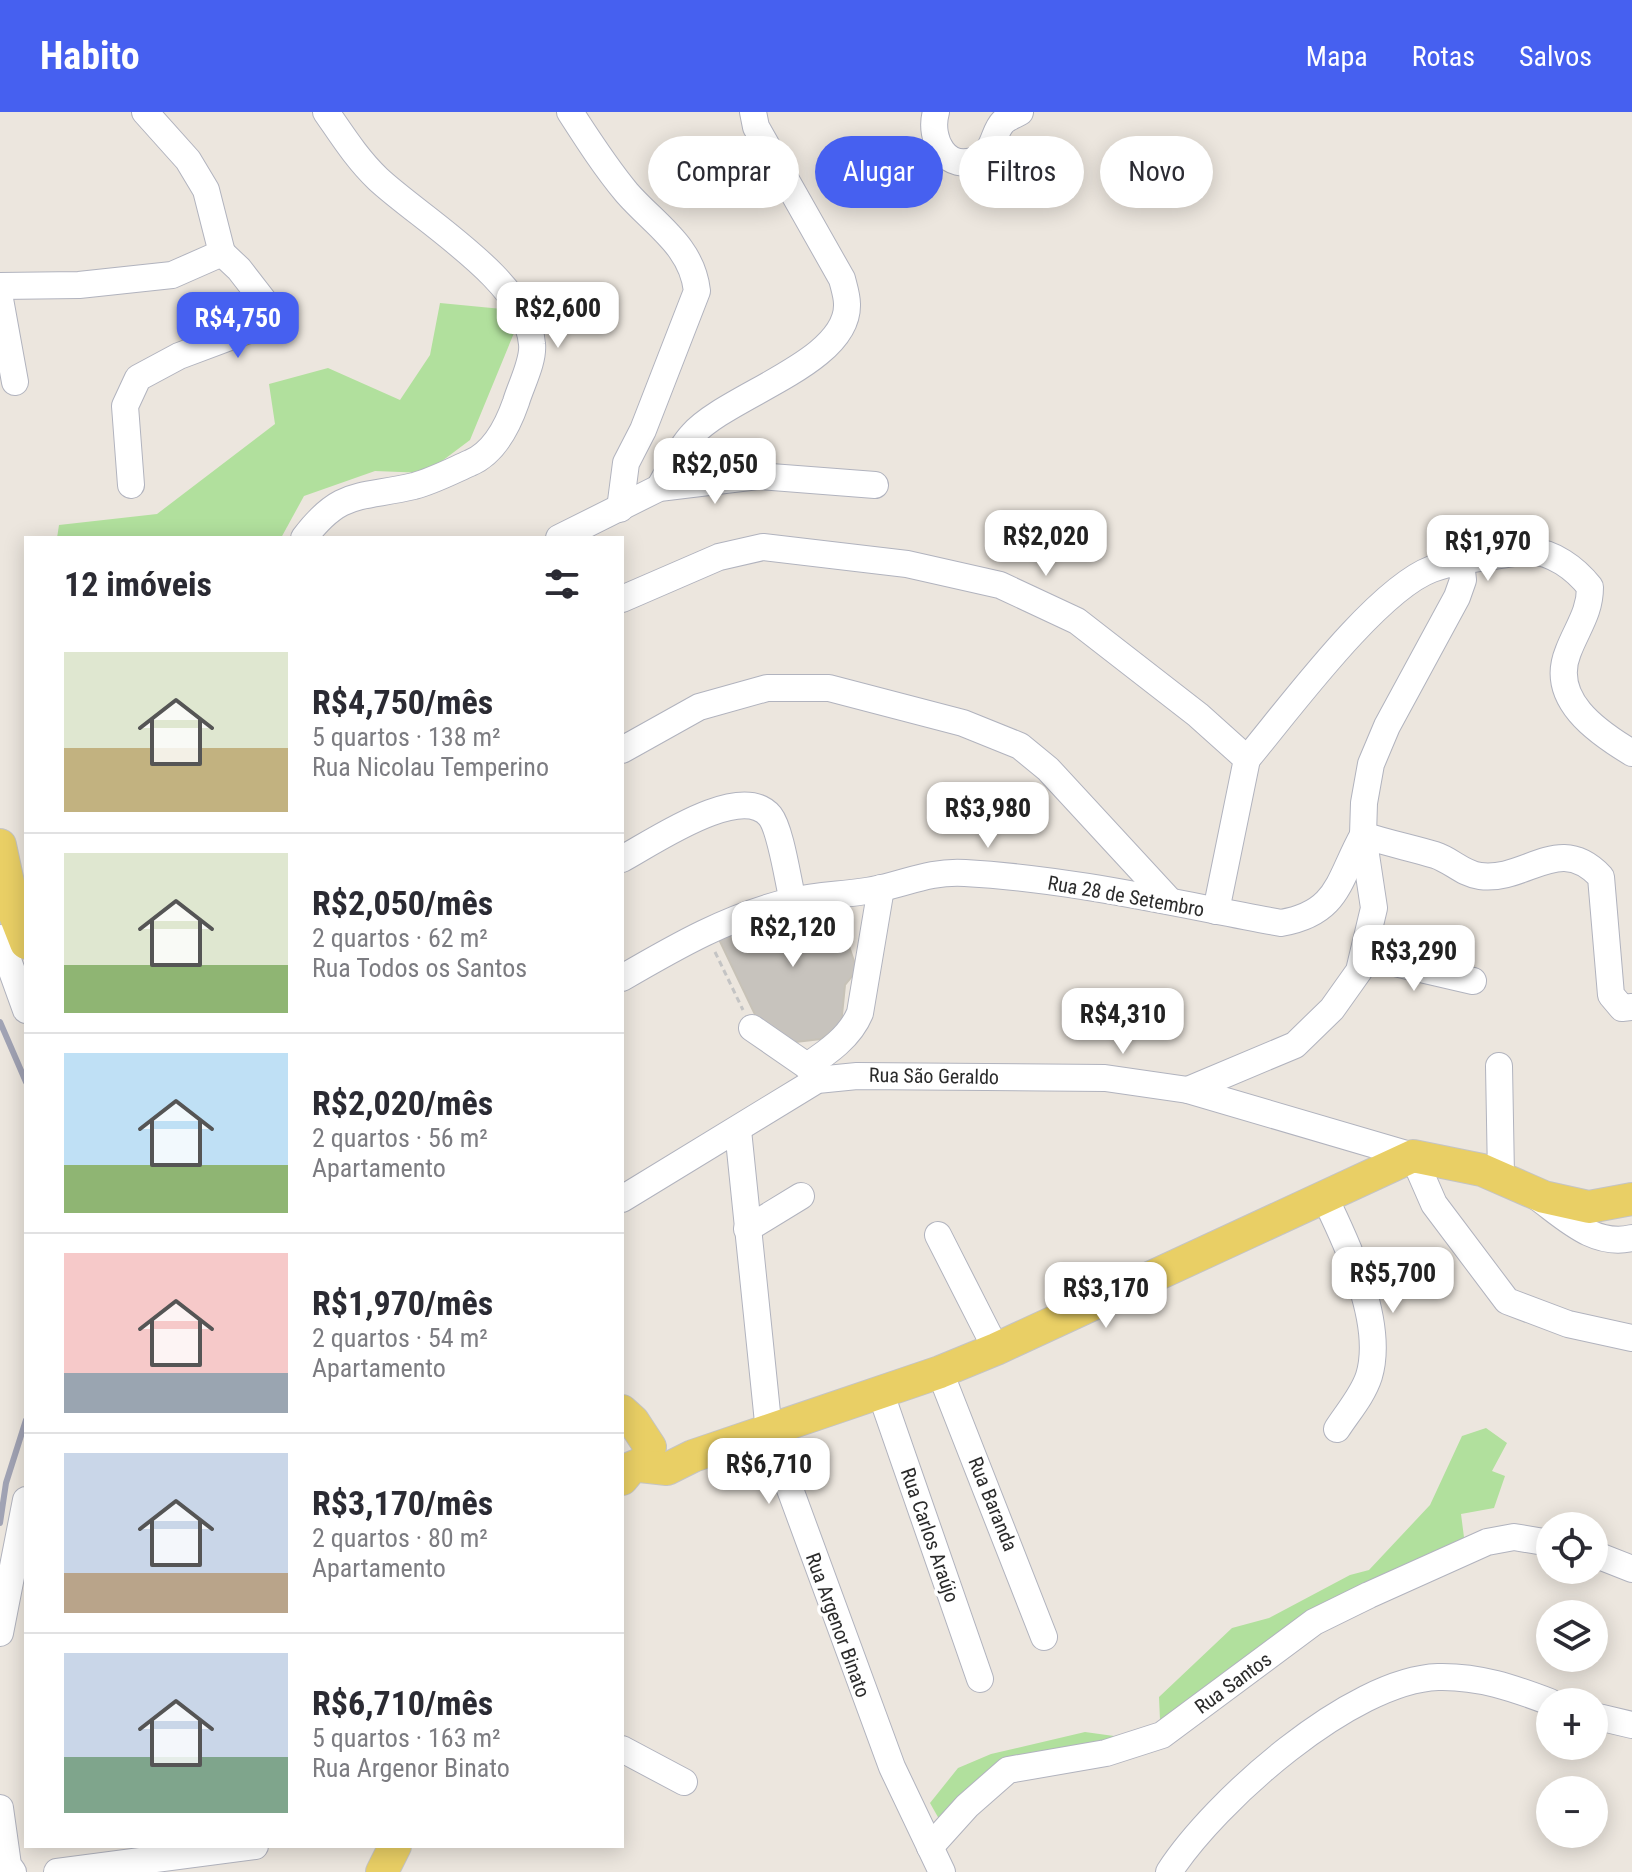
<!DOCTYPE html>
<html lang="pt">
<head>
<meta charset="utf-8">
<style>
	body { margin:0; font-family:"Roboto Condensed",sans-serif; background:#f2f2f3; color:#2b2b33; height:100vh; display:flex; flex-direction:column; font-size:30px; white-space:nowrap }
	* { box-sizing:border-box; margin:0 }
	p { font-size:26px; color:#7c7c81 }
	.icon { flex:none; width:44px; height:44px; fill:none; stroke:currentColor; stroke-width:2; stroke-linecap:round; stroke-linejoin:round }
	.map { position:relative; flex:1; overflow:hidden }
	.side { position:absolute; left:24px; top:424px; width:600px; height:1312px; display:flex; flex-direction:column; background:#fff; border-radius:0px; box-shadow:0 4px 20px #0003 }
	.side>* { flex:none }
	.top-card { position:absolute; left:648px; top:24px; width:760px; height:72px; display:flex; gap:16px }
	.buttons { position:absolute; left:1536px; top:1400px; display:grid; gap:16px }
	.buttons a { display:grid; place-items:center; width:72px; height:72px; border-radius:50%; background:#fff; box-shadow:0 4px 20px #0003; font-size:40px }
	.price { position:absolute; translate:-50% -68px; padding:0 18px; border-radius:16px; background:#fff; color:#222; font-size:26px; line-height:52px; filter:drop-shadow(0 2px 4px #0008) }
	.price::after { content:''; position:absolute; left:50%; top:48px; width:24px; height:18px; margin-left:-12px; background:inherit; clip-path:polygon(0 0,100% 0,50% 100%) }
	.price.on { background:#4660f0; color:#fff }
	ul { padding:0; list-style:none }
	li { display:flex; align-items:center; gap:24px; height:200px; padding:0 40px }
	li+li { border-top:2px solid #e1e1e2 }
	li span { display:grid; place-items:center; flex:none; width:224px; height:160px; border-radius:0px; color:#555 }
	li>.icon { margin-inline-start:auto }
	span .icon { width:96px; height:96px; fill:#fffc; stroke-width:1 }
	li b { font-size:34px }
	h2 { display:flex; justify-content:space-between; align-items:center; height:96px; padding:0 40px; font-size:34px }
	.tag { padding:0 28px; border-radius:36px; background:#fff; box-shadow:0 4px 20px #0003; font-size:28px; line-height:72px }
	.tag.on { background:#4660f0; color:#fff }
	header { display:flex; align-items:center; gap:48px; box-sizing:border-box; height:112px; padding:0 40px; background:#4660f0; color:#fff }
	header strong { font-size:38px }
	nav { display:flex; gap:44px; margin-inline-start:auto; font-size:28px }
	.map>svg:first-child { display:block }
	.green { fill:#b1e09d }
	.building { fill:#c7c3bd; stroke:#c7c2b7; stroke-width:2 }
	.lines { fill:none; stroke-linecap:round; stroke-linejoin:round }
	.minor-casing { stroke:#b1b3be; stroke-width:28 }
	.major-casing { stroke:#c4c4c4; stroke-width:34 }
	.path { stroke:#c4c4c4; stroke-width:3; stroke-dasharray:6 4; stroke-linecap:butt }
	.minor { stroke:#fff; stroke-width:26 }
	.major { stroke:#e9cf65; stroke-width:32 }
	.rail { stroke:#a1a3b4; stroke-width:6 }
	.labels { text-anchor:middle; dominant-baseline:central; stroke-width:7; stroke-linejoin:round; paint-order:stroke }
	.street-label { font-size:20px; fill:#2b2b2b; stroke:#fff }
</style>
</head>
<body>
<header>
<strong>Habito</strong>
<nav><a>Mapa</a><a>Rotas</a><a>Salvos</a></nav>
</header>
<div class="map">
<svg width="1632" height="1760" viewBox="0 0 1632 1760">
	<rect width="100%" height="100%" fill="#ece6de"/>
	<g class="green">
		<path d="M440 191 523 199 470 328 426 361 375 359 304 384 281 426H57L59 413 157 402 275 312 269 272 328 256 400 288 430 243Z"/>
		<path d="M1486 1316 1507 1331 1492 1359 1505 1364 1494 1396 1461 1402 1465 1433 1281 1527 1160 1608 1159 1585 1232 1516 1269 1506 1350 1463 1369 1458 1430 1393 1462 1324Z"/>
		<path d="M1085 1620 1114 1624 1116 1633 1011 1654 943 1714 930 1691 958 1656 991 1642Z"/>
	</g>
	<path class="building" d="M833 787 857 858 845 873 841 913 821 927 787 931 760 913 714 817Z"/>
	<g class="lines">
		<g class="minor-casing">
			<g id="minor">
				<path d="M570 0C588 28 606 56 627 81 655 113 692 134 697 179L643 318 626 351 620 397"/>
				<path d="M936 0C928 27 947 63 979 46 995 38 993 20 1003 10 1007 6 1015 3 1020 0"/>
				<path d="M0 174 79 173 172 163 222 141 206 78 188 48 145 0"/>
				<path d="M0 187 15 270"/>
				<path d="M131 373 125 294 138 266 179 244 262 213 270 197 239 157 222 141"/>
				<path d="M659 376C669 359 679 337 692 323 727 283 849 251 847 192 847 184 844 175 842 167L756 15 753 0"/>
				<path d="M304 426C341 377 359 387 414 374 433 369 452 359 470 351 494 341 508 313 516 290 521 273 534 249 532 232 527 169 422 108 378 67 357 47 342 23 326 0"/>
				<path d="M559 426 659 376 758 364 875 373"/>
				<path d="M622 487 719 445 763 435 907 452 1000 473 1077 509 1198 603 1247 647 1216 799"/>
				<path d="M622 638 699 595 767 576H829L963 611 1020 634 1048 657 1169 788"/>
				<path d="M1247 647C1288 598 1376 478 1432 457 1462 446 1497 444 1529 439 1553 440 1575 456 1590 475 1590 501 1577 516 1568 540 1549 587 1597 620 1632 641"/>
				<path d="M1363 723C1387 731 1412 736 1435 743 1451 748 1463 762 1480 764 1527 770 1559 720 1601 765L1611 883 1622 896 1632 895"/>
				<path d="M622 747C652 731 741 669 770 704 781 718 788 770 793 789"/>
				<path d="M0 826 26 898"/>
				<path d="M1365 844 1473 869"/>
				<path d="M622 866C677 834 729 804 792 789 822 782 853 783 882 776 911 769 934 759 965 761 1072 767 1177 792 1281 811 1339 801 1338 768 1363 723"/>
				<path d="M752 916 807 954"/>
				<path d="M1499 954 1501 1064"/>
				<path d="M817 968 807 954C828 940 850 925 860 901L881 776"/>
				<path d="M1188 978 1295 933 1332 897 1359 859 1374 796 1363 723 1364 691 1371 652 1387 614 1457 485 1463 468 1461 450"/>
				<path d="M738 1018 769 1320 892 1655 942 1760"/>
				<path d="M1324 1084C1347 1131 1385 1211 1369 1264 1363 1283 1348 1300 1337 1317"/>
				<path d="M1537 1085C1566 1106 1594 1135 1632 1126"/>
				<path d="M622 1087 817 968 857 964 1105 966 1188 978 1413 1044 1434 1092 1507 1189 1568 1212 1632 1226"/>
				<path d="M747 1117 801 1084"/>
				<path d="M938 1123 996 1237"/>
				<path d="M940 1260 1044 1525"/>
				<path d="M880 1279 980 1567"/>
				<path d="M1594 1442 1632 1457"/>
				<path d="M0 1521 26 1388"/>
				<path d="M1594 1604 1632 1613"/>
				<path d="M622 1637 684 1670"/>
				<path d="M0 1696 8 1753 13 1760"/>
				<path d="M930 1735 967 1694 1008 1658 1106 1641 1162 1623 1314 1510 1369 1483 1487 1430 1514 1425 1550 1431"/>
				<path d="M57 1760 255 1734"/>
				<path d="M1169 1760C1215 1689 1351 1568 1438 1565 1479 1564 1513 1576 1550 1590"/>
			</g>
		</g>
		<g class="major-casing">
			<g id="major">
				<path d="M0 733 15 803 26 831"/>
				<path d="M622 1299 633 1309 650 1335 645 1350 631 1356 622 1367"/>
				<path d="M640 1354 667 1357 693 1344 940 1260 996 1237 1413 1044 1482 1058 1544 1085 1589 1095 1632 1087"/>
				<path d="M382 1760 395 1734"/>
			</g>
		</g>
		<path class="path" d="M715 840 743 898"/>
		<use href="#minor" class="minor"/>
		<use href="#major" class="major"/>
		<g class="rail">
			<path d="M0 910 26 970"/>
			<path d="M0 1411 6 1371 26 1308"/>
		</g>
	</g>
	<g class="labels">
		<g class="street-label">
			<text transform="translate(1126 784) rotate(10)">Rua 28 de Setembro</text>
			<text transform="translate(934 964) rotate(1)">Rua São Geraldo</text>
			<text transform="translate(993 1392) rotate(68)">Rua Baranda</text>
			<text transform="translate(930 1423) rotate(71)">Rua Carlos Araújo</text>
			<text transform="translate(838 1513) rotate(70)">Rua Argenor Binato</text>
			<text transform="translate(1233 1571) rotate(-36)">Rua Santos</text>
		</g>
	</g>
</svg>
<div class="buttons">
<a><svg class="icon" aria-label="locate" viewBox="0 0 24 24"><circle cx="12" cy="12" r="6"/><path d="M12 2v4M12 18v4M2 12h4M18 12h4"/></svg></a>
<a><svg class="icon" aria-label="layers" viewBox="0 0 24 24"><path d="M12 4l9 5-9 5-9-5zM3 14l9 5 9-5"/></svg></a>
<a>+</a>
<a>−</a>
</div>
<b class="price" style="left:558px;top:238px">R$2,600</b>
<b class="price on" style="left:238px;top:248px">R$4,750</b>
<b class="price" style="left:715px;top:394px">R$2,050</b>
<b class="price" style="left:1046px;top:466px">R$2,020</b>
<b class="price" style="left:1488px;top:471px">R$1,970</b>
<b class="price" style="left:988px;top:738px">R$3,980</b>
<b class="price" style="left:793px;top:857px">R$2,120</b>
<b class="price" style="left:1414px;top:881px">R$3,290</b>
<b class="price" style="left:1123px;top:944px">R$4,310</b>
<b class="price" style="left:1393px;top:1203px">R$5,700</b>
<b class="price" style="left:1106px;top:1218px">R$3,170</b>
<b class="price" style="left:769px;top:1394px">R$6,710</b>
<div class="top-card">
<a class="tag">Comprar</a>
<a class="tag on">Alugar</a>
<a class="tag">Filtros</a>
<a class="tag">Novo</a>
</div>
<section class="side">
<h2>12 imóveis<svg class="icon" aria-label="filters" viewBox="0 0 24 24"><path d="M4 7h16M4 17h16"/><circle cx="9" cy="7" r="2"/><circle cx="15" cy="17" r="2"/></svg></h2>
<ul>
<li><span style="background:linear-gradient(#dfe7d0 60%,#c2b280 0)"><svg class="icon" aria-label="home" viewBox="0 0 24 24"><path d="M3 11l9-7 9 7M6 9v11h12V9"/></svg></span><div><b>R$4,750/mês</b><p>5 quartos · 138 m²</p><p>Rua Nicolau Temperino</p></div></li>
<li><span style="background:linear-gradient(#dfe7d0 70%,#8fb573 0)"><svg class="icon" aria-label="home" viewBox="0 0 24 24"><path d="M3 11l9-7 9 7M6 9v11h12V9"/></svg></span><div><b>R$2,050/mês</b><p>2 quartos · 62 m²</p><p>Rua Todos os Santos</p></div></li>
<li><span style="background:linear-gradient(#bfe0f5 70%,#8fb573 0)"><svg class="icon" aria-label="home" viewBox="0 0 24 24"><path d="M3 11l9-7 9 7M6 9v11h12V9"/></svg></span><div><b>R$2,020/mês</b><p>2 quartos · 56 m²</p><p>Apartamento</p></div></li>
<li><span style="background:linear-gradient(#f6c9c9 75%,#9aa5b1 0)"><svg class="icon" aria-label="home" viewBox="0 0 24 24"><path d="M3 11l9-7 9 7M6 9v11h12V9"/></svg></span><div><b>R$1,970/mês</b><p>2 quartos · 54 m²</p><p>Apartamento</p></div></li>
<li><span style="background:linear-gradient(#c9d6e8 75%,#b9a48a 0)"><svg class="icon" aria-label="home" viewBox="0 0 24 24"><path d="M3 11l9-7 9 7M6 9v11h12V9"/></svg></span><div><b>R$3,170/mês</b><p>2 quartos · 80 m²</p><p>Apartamento</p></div></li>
<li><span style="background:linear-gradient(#c9d6e8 65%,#7fa58c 0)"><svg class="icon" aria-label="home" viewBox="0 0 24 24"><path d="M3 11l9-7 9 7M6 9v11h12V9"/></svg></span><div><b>R$6,710/mês</b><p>5 quartos · 163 m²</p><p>Rua Argenor Binato</p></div></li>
</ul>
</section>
</div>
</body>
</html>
